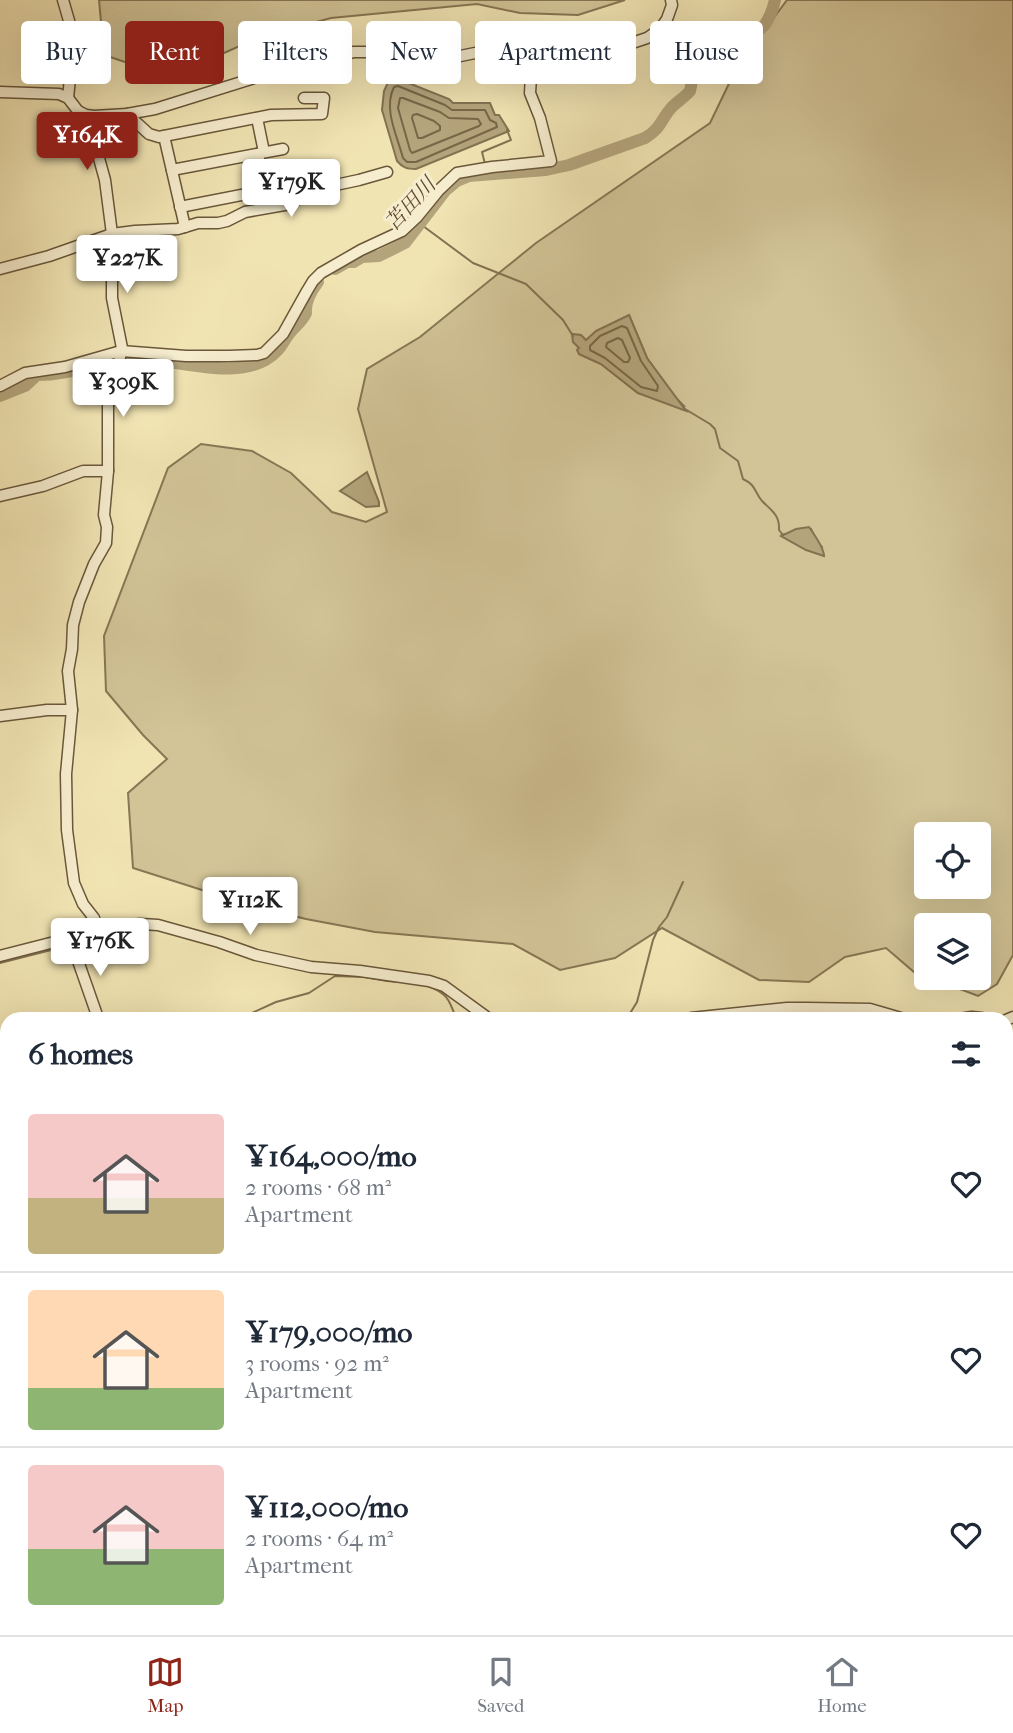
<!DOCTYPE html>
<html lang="en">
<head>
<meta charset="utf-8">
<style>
	body { margin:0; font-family:"IM FELL French Canon","Noto Serif JP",serif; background:#f2f2f3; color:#1f2937; height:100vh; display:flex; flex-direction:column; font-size:26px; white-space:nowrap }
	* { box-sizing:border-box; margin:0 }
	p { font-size:23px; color:#747a83 }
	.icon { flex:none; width:38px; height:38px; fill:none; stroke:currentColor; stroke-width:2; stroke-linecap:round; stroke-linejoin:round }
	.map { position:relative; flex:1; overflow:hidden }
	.drawer { position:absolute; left:0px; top:1012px; width:1013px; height:625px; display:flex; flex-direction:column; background:#fff; border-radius:21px 21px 0 0; box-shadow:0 7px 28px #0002 }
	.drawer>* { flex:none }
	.top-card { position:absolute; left:21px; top:21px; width:971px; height:63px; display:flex; gap:14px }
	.buttons { position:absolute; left:914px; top:822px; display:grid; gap:14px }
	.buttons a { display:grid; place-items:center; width:77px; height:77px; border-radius:7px; background:#fff; box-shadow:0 7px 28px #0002; font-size:35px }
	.price { position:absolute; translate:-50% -60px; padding:0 16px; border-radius:7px; background:#fff; color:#222; font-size:23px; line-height:46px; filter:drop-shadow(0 2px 4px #0008) }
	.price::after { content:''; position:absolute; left:50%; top:42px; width:21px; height:16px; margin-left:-10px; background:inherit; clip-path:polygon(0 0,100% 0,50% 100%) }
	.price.selected { background:#8f2418; color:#fff }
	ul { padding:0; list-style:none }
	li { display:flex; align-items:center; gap:21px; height:175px; padding:0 28px }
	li+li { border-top:2px solid #e0e1e3 }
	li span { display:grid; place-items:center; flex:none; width:196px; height:140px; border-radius:7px; color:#555 }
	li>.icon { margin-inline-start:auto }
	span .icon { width:84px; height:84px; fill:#fffc; stroke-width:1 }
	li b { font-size:30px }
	h2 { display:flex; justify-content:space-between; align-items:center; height:84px; padding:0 28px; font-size:30px }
	.chip { padding:0 24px; border-radius:7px; background:#fff; box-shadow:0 7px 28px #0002; font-size:24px; line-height:63px }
	.chip.selected { background:#8f2418; color:#fff }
	.tabs { display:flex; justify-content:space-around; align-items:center; height:98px; border-top:2px solid #e0e1e3; background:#fff; font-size:19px; color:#747a83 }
	.tabs a { display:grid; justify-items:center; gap:4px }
	.tabs .selected { color:#8f2418 }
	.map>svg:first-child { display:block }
	.green { fill:#d2c497; stroke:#887654; stroke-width:2; fill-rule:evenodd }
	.water { fill:#b4a47c; stroke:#847251; stroke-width:2 }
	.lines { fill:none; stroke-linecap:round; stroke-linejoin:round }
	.shore { stroke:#786646; stroke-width:2 }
	.stream { stroke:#847251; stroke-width:2 }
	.river { stroke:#b4a47c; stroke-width:12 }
	.minor-casing { stroke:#6a573a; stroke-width:13 }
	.minor { stroke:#f6edce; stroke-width:10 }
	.labels { text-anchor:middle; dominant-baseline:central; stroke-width:6; stroke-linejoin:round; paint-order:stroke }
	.water-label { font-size:21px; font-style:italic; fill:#614d31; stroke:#f6edce }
</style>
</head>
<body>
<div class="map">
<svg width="1013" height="1635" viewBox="0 0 1013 1635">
	<rect width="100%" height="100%" fill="#f1e4b3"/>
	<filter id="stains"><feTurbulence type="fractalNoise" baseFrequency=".00286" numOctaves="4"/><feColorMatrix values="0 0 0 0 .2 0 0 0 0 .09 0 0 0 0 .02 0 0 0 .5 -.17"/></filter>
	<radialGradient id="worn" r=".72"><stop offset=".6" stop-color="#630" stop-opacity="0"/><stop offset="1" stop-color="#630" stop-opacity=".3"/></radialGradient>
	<g class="green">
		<path d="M99 0H625L578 15 520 13 477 4 331 18 260 37 224 53 137 66 104 55Z"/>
		<path d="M787 0H1013V955L997 984 978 996 931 978H978V926H926V976L914 972 886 948 845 957 809 982 759 980 662 928 615 958 560 970 513 944 375 932 306 919 249 905 133 868 128 793 167 759 143 735 106 691 104 636 168 468 201 444 252 451 291 473 332 512 366 522 387 512 358 409 367 369 420 337 536 243 710 123 736 69ZM629 315 647 358 675 397 685 407 638 393 601 364 579 354V348L596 331ZM811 529 816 540 821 546 781 535ZM926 835H978V887H926Z"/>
		<path d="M1006 1087H1013V1462L1006 1461Z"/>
		<path d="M7 1172V1558L2 1557 0 1553V1179Z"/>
		<path d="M1013 1504V1633L1010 1635H852L846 1629H1006V1529L1012 1516 1011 1505Z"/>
		<path d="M109 1629H250L245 1635H106Z"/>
		<path d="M331 1629H547L549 1635H327Z"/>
		<path d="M580 1629H615L619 1635H580Z"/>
		<path d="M666 1629H773L775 1635H671Z"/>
	</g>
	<g class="water">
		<path d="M391 76 449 99 453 103H490L495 115H499L509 131 416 169C407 169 403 168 397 161L382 110 384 91Z"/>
		<path d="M629 315 647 358 686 411 638 393 601 364 579 354 577 350 579 348 573 342 572 334 581 335 586 340 596 331Z"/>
		<path d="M367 472 379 502V506L366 507 340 491Z"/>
		<path d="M809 527C814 534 824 548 824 556L806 550 781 536 796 529Z"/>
	</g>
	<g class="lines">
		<g class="shore">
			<path d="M398 86 445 105 452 110H485L490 120 496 123 497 127 416 162H407L403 158C397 135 383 109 394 87Z"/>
			<path d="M400 98H403L440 112 449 118 478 119 481 124 479 126 412 153 410 150 398 108Z"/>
			<path d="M417 114 434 121 440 126V130L422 138H418L412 118 413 115Z"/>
			<path d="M622 326 627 328 641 361 658 386 657 391 641 387 605 358 590 350V346L600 336Z"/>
			<path d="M618 338 622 340 630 358 628 362H624L606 347 607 343Z"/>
		</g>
		<g class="stream">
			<path d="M485 164 482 152 511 140 507 130"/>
			<path d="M419 223 473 263 526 284 563 320 573 336"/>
			<path d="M685 409 710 424 715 429 720 448 738 461 743 479C756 485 754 491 762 501 771 510 780 515 779 530L783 535"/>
			<path d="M0 963 67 946"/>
			<path d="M426 985C447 993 449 999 456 1018"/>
			<path d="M196 1018H203"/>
			<path d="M222 1018 243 1017 276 1002 309 993 335 976 365 977 387 981 400 982"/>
			<path d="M620 1018 629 1015 637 1002 653 940 659 927 667 917 683 882"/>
			<path d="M1006 1059 1013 1067"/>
			<path d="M1006 1491 1013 1495"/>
		</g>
		<g class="river">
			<path d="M335 269 347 262H354L362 257 379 256 405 243 445 191 457 181 469 176 546 170 569 165 645 138C662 128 660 120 672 107 678 101 685 97 690 91 695 72 690 54 702 37 708 29 730 28 739 29 743 29 746 32 749 33 766 33 772 12 775 0"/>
			<path d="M0 396 25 386 37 375C56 375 76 371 95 365 105 362 115 358 126 357 168 356 244 387 277 351 282 346 285 339 289 334 295 326 302 322 306 313 305 302 312 290 318 282"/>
		</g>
		<g class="minor-casing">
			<g id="minor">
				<path d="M63 0 74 38 68 98"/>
				<path d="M0 92 59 94 68 98 78 111 86 115 94 116 127 114 155 109 315 59 354 52H366L385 55 411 62 426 63 475 53 541 62 565 61 623 46 647 38 660 29 667 19 672 5 671 0"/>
				<path d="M78 111 81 125 89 135 97 151 105 180 112 234V298L122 348 116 376 108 400V471L104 515 107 527 106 543 94 564 79 602 73 625 72 649 68 671 72 710 66 774 67 830 74 883 83 904 94 918 80 932 79 937"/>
				<path d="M127 114 149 134 159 137 271 115 322 114 324 98H304"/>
				<path d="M257 118 264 152"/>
				<path d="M164 136 185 227"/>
				<path d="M258 154 265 191"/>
				<path d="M172 170 283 149"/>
				<path d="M180 207 293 185"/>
				<path d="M0 269 49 256 112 234 135 231 178 229 198 223H218L227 221 245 212 290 204 312 190 359 180 387 172"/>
				<path d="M0 386 25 373 65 367 121 351 186 356H229L257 355 264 353 283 334 307 291 313 281 321 273 361 250 402 231 417 217 439 190 457 173 492 167 551 161 540 118 530 93 532 61"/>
				<path d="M0 496 43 486 83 471H108"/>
				<path d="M0 716 47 710H72"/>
				<path d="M70 938 98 1018"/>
				<path d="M0 956 70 938 130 925 141 924 158 925 219 942 256 955 311 967 360 971 429 981 444 986 488 1018"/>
				<path d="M691 1018 787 1008H807L870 1009 901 1018"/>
				<path d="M965 1018 972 1017 982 1018"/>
				<path d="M1006 1020 1013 1017"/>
				<path d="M0 1136 7 1135"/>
				<path d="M1006 1472 1013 1470"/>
				<path d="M629 1629 632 1635"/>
				<path d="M305 1635 307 1629"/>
				<path d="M567 1635V1629"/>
			</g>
		</g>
		<use href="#minor" class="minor"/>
	</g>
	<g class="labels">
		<g class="water-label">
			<text transform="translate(410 204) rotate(-47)">苫田川</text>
		</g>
	</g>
	<rect width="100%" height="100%" filter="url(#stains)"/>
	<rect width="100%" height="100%" fill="url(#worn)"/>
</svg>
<div class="buttons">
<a><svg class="icon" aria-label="locate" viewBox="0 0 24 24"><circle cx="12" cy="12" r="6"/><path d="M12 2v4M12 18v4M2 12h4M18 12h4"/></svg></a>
<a><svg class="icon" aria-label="layers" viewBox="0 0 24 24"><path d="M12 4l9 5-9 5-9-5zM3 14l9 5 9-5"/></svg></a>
</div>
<b class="price selected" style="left:87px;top:172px">¥164K</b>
<b class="price" style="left:291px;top:219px">¥179K</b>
<b class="price" style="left:127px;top:295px">¥227K</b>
<b class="price" style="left:123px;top:419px">¥309K</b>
<b class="price" style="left:250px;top:937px">¥112K</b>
<b class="price" style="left:100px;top:978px">¥176K</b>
<div class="top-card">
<a class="chip">Buy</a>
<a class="chip selected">Rent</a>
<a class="chip">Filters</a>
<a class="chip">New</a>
<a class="chip">Apartment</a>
<a class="chip">House</a>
</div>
<section class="drawer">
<h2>6 homes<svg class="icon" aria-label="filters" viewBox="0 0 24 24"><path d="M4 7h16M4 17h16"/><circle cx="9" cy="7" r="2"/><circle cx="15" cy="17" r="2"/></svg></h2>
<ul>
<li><span style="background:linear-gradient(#f6c9c9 60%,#c2b280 0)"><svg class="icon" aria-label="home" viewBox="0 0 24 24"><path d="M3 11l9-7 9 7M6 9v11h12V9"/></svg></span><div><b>¥164,000/mo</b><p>2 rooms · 68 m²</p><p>Apartment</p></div><svg class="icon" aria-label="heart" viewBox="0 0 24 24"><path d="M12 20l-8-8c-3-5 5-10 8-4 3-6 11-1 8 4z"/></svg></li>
<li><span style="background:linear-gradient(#ffd9b3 70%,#8fb573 0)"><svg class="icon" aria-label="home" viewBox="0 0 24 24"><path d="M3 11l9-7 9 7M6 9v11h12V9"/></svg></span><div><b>¥179,000/mo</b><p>3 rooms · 92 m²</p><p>Apartment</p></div><svg class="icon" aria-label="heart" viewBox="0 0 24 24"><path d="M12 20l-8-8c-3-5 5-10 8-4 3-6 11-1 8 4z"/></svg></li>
<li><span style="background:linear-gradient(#f6c9c9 60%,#8fb573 0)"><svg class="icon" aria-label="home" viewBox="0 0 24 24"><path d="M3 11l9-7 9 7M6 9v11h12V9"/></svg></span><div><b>¥112,000/mo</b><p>2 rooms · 64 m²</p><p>Apartment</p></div><svg class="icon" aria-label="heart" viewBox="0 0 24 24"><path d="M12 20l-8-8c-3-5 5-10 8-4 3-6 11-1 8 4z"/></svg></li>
</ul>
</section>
</div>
<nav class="tabs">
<a class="selected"><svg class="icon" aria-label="map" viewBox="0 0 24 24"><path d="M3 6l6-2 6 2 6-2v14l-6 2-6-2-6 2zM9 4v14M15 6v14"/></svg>Map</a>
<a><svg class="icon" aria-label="saved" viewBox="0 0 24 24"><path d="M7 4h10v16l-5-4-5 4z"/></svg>Saved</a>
<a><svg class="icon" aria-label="home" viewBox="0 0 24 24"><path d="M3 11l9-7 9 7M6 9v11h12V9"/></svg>Home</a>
</nav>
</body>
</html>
